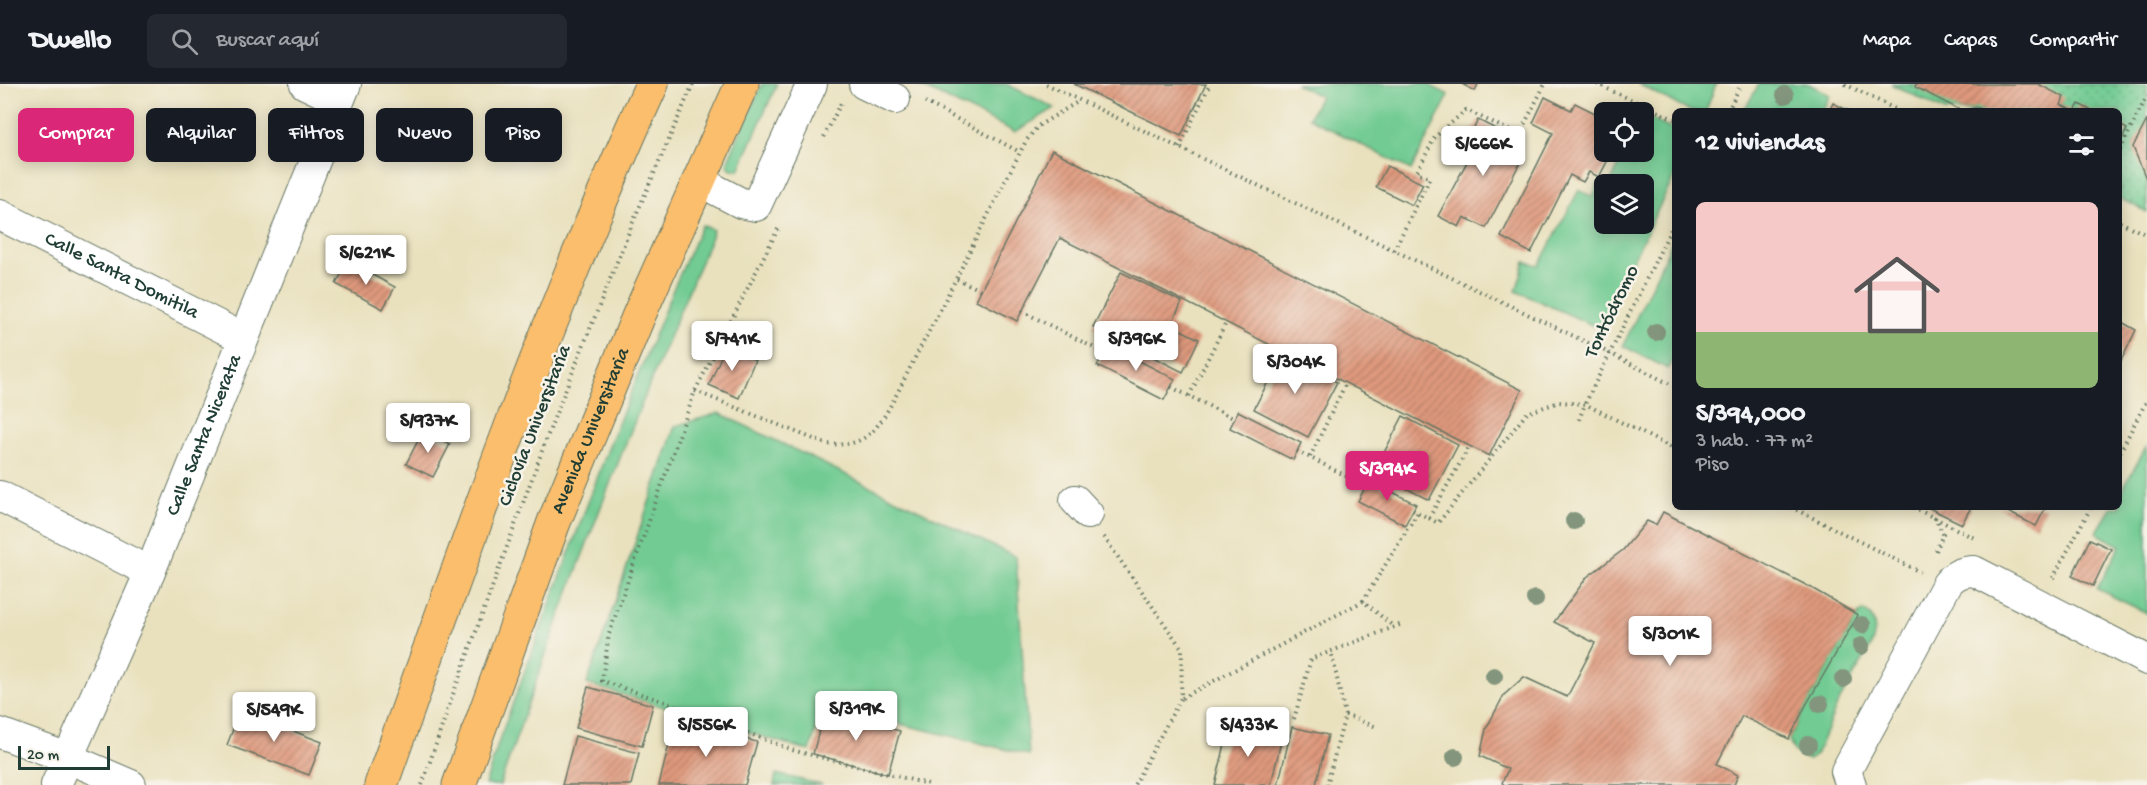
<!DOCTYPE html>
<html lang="es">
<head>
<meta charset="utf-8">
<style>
	body { margin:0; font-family:"Gochi Hand",sans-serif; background:#242831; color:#f1f3f6; height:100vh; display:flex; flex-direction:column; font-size:22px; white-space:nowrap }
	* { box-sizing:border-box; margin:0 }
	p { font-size:20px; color:#9ea1a6 }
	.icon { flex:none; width:33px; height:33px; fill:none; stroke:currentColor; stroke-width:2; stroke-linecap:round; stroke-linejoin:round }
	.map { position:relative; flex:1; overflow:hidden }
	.side { position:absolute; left:1672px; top:24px; width:450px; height:402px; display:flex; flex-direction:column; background:#171b24; border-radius:9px; box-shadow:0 3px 15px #0003 }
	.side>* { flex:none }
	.top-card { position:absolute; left:18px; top:24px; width:570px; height:54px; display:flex; gap:12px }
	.tools { position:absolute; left:1594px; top:18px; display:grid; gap:12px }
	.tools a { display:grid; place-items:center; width:60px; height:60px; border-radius:9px; background:#171b24; box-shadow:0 3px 15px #0003; font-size:30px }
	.scale { position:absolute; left:18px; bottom:15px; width:92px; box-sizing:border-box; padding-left:6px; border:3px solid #1f3d34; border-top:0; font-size:16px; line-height:21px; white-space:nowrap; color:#1f3d34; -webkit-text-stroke:4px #f7f3e8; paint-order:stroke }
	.price { position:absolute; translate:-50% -51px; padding:0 14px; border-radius:6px; background:#fff; color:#222; font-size:20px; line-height:39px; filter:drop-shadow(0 2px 3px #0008) }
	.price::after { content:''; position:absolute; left:50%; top:36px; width:18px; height:14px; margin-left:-9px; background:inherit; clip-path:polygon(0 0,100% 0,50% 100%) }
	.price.on { background:#db2777; color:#fff }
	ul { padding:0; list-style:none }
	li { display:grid; align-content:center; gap:12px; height:318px; padding:0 24px }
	li span { display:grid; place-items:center; height:186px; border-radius:9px; color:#555 }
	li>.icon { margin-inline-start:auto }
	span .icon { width:108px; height:108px; fill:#fffc; stroke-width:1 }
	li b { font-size:26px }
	h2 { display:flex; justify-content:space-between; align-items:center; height:72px; padding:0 24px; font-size:26px }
	.pill { padding:0 21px; border-radius:9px; background:#171b24; box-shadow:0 3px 15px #0003; font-size:21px; line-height:54px }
	.pill.on { background:#db2777; color:#fff }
	header { display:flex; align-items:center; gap:36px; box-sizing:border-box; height:84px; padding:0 30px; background:#171b24; border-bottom:2px solid #363941 }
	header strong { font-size:28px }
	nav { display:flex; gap:33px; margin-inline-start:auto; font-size:21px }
	.search { width:420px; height:54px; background:#242831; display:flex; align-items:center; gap:15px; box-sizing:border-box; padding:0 21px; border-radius:9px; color:#9ea1a6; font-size:22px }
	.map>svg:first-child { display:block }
	.grass { fill:#71cb92; stroke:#488463; stroke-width:1.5 }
	.park { fill:url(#park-dots); stroke:#488463; stroke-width:1.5 }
	.building { fill:url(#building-hatch) }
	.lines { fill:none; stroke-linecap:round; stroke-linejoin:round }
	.minor-casing { stroke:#667664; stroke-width:32 }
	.major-casing { stroke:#667664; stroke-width:35 }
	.path { stroke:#667664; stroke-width:4; stroke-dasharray:1.5 4.5; stroke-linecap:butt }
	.minor { stroke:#fff; stroke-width:30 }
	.major { stroke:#fabe6d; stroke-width:33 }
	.tree { fill:#83967d }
	.labels { text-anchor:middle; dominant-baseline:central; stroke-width:5; stroke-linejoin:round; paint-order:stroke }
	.street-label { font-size:20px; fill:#1f3d34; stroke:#f7f3e8 }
</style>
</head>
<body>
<header>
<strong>Dwello</strong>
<div class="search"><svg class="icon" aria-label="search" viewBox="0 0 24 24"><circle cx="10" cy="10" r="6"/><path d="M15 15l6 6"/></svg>Buscar aquí</div>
<nav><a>Mapa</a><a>Capas</a><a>Compartir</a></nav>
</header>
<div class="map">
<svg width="2147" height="701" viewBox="0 0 2147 701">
	<defs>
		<pattern id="park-dots" width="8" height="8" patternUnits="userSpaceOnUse" patternTransform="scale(1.5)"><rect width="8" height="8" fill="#71cb92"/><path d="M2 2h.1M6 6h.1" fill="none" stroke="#5ca678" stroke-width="1.8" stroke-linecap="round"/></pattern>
		<pattern id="building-hatch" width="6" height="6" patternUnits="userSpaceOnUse" patternTransform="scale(1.5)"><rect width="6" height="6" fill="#df997d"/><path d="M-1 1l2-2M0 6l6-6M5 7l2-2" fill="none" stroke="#b47e67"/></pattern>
	</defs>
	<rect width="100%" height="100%" fill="#f7f3e8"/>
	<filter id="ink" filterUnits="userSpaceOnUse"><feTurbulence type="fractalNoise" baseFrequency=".0167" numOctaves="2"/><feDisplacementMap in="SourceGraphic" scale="12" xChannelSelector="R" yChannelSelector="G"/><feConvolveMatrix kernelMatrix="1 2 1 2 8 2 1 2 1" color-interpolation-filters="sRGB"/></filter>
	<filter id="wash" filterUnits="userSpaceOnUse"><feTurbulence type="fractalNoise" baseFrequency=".008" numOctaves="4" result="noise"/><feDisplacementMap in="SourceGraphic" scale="24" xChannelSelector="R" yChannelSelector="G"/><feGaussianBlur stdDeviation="1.35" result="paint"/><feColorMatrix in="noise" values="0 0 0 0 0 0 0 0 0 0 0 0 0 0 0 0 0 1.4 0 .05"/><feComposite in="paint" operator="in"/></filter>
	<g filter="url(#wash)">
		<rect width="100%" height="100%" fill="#e9e1be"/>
		<g class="grass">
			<path d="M762 0H777L739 86 731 85 727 80 729 74Z"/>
			<path d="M915 0H1006L1055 24 1015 48Z"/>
			<path d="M1296 0H1427L1449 11 1411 86 1309 34 1320 12Z"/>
			<path d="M1638 0H1716L1706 27H1689Z"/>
			<path d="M1759 0H1809L1830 11 1822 27H1744Z"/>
			<path d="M1644 32 1675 47V91L1599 244 1516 207 1525 178 1539 181 1579 106 1593 113 1598 100 1605 103V140H1644V100H1610L1625 68H1644Z"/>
			<path d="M702 141 713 146 709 159C632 337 562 518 500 701H485L501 651 611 357 674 203Z"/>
			<path d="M1675 152V269L1668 285 1623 262Z"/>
			<path d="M719 329 1016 473 1029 671 822 621 810 667 587 600 675 342Z"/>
			<path d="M2147 362V529L2097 505 2120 462 2096 449 2112 423H2120V409Z"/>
			<path d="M1862 527C1878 532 1876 549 1871 562L1838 619 1816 671 1809 676C1797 672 1792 667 1789 655L1805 623 1858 531Z"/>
			<path d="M776 690 823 701H774Z"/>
		</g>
		<path class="park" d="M1891 0H2147V128L2120 114V27H1945Z"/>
		<g id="blocks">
			<g class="building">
				<path d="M1074 0H1206L1181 52Z"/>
				<path d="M1462 0H1478L1475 7Z"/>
				<path d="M1916 0H2038L2064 13 2061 21 2074 27H1985L1977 23 1962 27 1915 3Z"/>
				<path d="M1545 13 1571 26 1575 19 1605 34V56L1599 67 1610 72 1599 93 1589 88 1583 98 1570 91 1531 169 1501 153 1553 49 1533 39Z"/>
				<path d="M1833 19 1849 27H1829Z"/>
				<path d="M2079 20 2092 27H2075Z"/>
				<path d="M1478 36 1512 53 1514 62 1519 65 1522 75 1486 144 1464 133 1459 143 1438 132 1477 59 1468 55Z"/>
				<path d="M2147 36V97L2133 63Z"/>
				<path d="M2120 41 2127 45 2120 59Z"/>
				<path d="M1052 66 1522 306 1489 372 1060 154 1017 237 976 216Z"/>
				<path d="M1387 82 1423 100 1412 121 1376 103Z"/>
				<path d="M348 178 395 203 383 225 336 200Z"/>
				<path d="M1121 188 1182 218 1171 241 1199 255 1183 288 1093 243Z"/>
				<path d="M2120 237 2136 246 2120 279Z"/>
				<path d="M1108 261 1175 295 1164 316 1097 282Z"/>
				<path d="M725 263 755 276 739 314 709 301Z"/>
				<path d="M1283 269 1337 298 1308 353 1254 325Z"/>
				<path d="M1238 327 1301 359 1293 376 1230 344Z"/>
				<path d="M1403 332 1458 361 1429 416 1374 388Z"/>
				<path d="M423 347 450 360 433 393 406 380Z"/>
				<path d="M1369 396 1416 420 1405 441 1358 417Z"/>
				<path d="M1927 423H1971L1962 440Z"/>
				<path d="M1998 423H2046L2036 442Z"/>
				<path d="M1663 428 1808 502 1858 531 1805 623 1789 655 1742 632 1717 680 1738 691 1734 701H1505L1502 699 1508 685 1480 672 1486 645 1504 611 1524 593 1567 613 1595 559 1554 538 1587 493 1623 466 1647 437 1656 441Z"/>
				<path d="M2090 455 2111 465 2093 502 2072 492Z"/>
				<path d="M588 603 653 621 642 662 576 644Z"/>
				<path d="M240 627 322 658 309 691 227 661Z"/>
				<path d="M824 627 900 647 888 690 813 670Z"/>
				<path d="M675 636 757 658 745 701H659Z"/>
				<path d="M1230 640 1282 653 1271 701H1215Z"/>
				<path d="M1292 643 1328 651 1316 701H1278Z"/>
				<path d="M575 652 639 669 631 701H562Z"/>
			</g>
		</g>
	</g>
	<g filter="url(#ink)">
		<use href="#blocks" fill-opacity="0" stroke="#667664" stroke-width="1.5"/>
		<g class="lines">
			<g class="minor-casing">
				<g id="minor">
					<path d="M305 0 339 16"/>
					<path d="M864 0 895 15"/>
					<path d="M699 97 741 119 756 122 812 0"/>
					<path id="s1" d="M0 131 243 254"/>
					<path d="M0 412 150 488"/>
					<path d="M1075 416 1088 430"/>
					<path d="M0 649 68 674 131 701"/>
					<path id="s2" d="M56 701 150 488 346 0"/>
					<path d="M1851 701 1846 687 1947 500C1954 491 1962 487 1974 487L2147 576"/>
				</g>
			</g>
			<g class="major-casing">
				<g id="major">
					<path d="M381 701C465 465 548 228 652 0"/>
					<path id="s3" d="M459 701 554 438 639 231 742 0"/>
				</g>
			</g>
			<g class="path">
				<path d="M1046 0 1609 269 1676 303"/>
				<path d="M1597 0 1676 36"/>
				<path d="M1845 0 1899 27"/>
				<path d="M925 18 1020 68"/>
				<path d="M1728 27 1741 0"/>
				<path d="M824 53 841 19"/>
				<path d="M1179 64 1210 0"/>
				<path d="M2120 66 2147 12"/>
				<path d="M2120 138 2147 151"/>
				<path d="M778 145 695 307 609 550 602 597 683 624 792 666 932 701"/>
				<path d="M1394 166 1430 94 1417 88 1435 53 1466 26 1519 51 1545 0"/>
				<path d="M957 195 981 206"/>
				<path d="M1022 227 1104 269"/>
				<path d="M1171 303 1235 335"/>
				<path d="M695 307 826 360C848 362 864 359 878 341 892 323 907 289 918 268 955 199 989 127 1026 57L1038 42 1079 17"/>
				<path d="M1189 312 1226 239"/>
				<path d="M1579 336 1585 320 1676 135"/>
				<path d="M1297 367 1366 402"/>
				<path d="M2120 368 2147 316"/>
				<path d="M1310 373 1346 299"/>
				<path d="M1791 423 1920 488"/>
				<path d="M1913 423 1976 455"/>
				<path d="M1413 426 1438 439 1527 329 1559 318 1585 320 1676 366"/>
				<path d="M1429 434 1469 363"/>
				<path d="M1104 453 1182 565 1181 614 1134 701"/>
				<path d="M1936 467 1943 450 1935 434 1938 428"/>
				<path d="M2053 494 2091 423"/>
				<path d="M1363 517 1418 428"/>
				<path d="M1182 614 1363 517 1394 543"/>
				<path d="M1345 631 1377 643"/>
				<path d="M1294 635 1311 575 1402 540"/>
				<path d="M422 701 451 616 553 337 633 138 693 0"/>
				<path d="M1327 701 1345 631 1331 567"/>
			</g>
			<use href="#minor" class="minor"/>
			<use href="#major" class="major"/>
		</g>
		<g class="tree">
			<circle cx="1785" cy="11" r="9"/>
			<circle cx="1656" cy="248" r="9"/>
			<circle cx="1574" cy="437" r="9"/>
			<circle cx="1535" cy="515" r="9"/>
			<circle cx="1862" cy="541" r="9"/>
			<circle cx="1861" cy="562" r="9"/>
			<circle cx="1494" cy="592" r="9"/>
			<circle cx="1843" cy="595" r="9"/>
			<circle cx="1820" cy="620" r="9"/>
			<circle cx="1808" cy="661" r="9"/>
			<circle cx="1455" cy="673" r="9"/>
		</g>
	</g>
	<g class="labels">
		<g class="street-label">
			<text stroke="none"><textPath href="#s1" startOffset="136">Calle Santa Domitila</textPath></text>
			<text transform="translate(1613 228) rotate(-64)">Tontódromo</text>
			<text transform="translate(536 342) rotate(-69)">Ciclovía Universitaria</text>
			<text stroke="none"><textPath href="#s3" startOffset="378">Avenida Universitaria</textPath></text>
			<text stroke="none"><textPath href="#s2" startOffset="380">Calle Santa Nicerata</textPath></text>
		</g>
	</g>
</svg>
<div class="tools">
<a><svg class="icon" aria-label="locate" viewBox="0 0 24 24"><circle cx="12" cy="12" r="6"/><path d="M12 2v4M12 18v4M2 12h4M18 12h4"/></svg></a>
<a><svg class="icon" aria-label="layers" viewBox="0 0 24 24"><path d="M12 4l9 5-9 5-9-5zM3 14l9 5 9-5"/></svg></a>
</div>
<div class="scale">20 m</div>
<b class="price" style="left:1483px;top:93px">S/666K</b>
<b class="price" style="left:366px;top:202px">S/621K</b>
<b class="price" style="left:732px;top:288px">S/741K</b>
<b class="price" style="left:1136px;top:288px">S/396K</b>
<b class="price" style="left:1295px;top:311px">S/304K</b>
<b class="price" style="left:428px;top:370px">S/937K</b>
<b class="price on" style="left:1387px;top:418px">S/394K</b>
<b class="price" style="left:1670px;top:583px">S/301K</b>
<b class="price" style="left:856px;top:658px">S/319K</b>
<b class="price" style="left:274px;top:659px">S/549K</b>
<b class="price" style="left:706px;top:674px">S/556K</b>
<b class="price" style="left:1248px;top:674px">S/433K</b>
<div class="top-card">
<a class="pill on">Comprar</a>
<a class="pill">Alquilar</a>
<a class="pill">Filtros</a>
<a class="pill">Nuevo</a>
<a class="pill">Piso</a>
</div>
<section class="side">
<h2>12 viviendas<svg class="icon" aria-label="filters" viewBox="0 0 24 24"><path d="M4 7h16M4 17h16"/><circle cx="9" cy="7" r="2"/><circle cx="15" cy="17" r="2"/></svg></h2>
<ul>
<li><span style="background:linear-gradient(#f6c9c9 70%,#8fb573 0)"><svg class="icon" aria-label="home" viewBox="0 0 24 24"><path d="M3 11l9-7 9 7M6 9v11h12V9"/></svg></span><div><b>S/394,000</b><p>3 hab. · 77 m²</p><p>Piso</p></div></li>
</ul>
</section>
</div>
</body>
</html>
